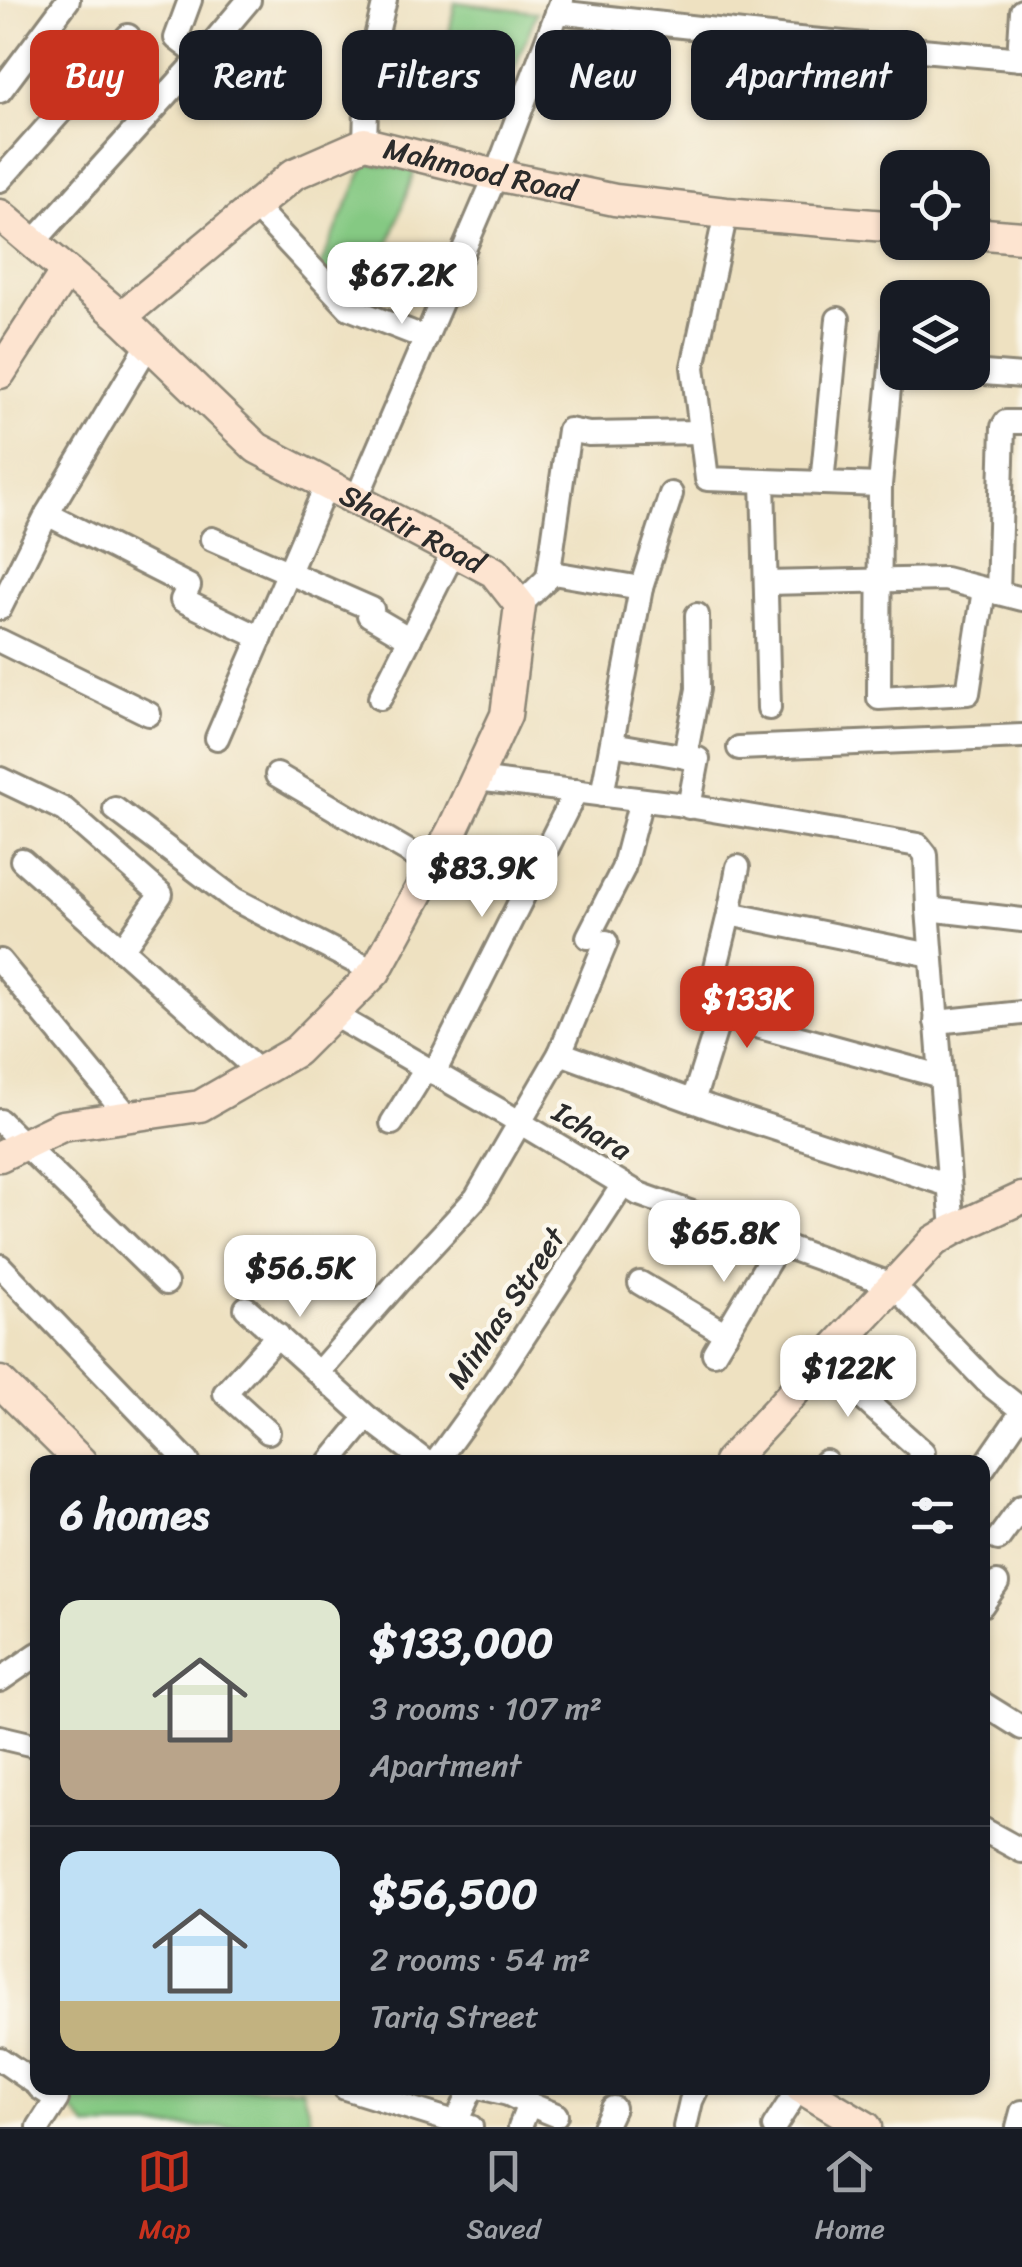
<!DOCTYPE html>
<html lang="en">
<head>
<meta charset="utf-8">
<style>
	body { margin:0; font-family:Sriracha,sans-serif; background:#20242c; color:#f1f3f6; height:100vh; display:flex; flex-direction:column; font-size:38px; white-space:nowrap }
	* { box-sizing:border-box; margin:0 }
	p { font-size:32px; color:#9ea1a6 }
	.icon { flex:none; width:55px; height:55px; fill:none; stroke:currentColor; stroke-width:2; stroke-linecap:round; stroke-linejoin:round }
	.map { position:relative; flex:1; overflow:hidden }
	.details { position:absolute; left:30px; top:1455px; width:960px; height:640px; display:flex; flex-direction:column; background:#171b24; border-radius:20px; box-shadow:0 2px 8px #0004 }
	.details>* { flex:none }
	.banner { position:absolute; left:30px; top:30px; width:962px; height:90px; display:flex; gap:20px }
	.controls { position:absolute; left:880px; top:150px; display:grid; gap:20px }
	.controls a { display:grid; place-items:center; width:110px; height:110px; border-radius:20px; background:#171b24; box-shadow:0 2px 8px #0004; font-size:50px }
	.price { position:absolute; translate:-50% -85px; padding:0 22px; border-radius:20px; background:#fff; color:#222; font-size:32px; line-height:65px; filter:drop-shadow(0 2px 5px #0008) }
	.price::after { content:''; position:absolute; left:50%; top:60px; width:30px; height:22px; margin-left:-15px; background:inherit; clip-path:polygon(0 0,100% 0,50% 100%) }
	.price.on { background:#c8321e; color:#fff }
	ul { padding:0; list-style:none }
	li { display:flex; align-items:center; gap:30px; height:250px; padding:0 30px }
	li+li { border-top:2px solid #363941 }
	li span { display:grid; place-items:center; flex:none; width:280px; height:200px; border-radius:20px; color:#555 }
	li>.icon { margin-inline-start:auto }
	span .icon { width:120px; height:120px; fill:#fffc; stroke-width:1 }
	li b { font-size:42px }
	h2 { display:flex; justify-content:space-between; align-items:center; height:120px; padding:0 30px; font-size:42px }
	.pill { padding:0 35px; border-radius:20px; background:#171b24; box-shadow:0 2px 8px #0004; font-size:35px; line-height:90px }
	.pill.on { background:#c8321e; color:#fff }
	.menu { display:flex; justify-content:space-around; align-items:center; height:140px; border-top:2px solid #363941; background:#171b24; font-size:28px; color:#9ea1a6 }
	.menu a { display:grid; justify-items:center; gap:5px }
	.menu .on { color:#c8321e }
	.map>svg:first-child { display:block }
	.green { fill:#85c983; stroke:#587a57; stroke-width:2.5 }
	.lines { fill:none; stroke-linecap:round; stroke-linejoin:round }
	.street-casing { stroke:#8c8676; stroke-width:28 }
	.secondary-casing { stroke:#8c8676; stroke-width:35 }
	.street { stroke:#fff; stroke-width:22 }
	.secondary { stroke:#fde4d0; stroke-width:30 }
	.labels { text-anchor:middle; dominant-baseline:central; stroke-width:9; stroke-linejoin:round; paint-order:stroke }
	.street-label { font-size:30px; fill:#2b2b2b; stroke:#fbf7ec }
</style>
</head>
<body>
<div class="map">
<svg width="1022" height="2127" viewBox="0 0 1022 2127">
	<rect width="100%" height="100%" fill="#fbf7ec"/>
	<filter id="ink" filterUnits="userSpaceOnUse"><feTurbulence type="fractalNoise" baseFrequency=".01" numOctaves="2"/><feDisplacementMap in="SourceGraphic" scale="20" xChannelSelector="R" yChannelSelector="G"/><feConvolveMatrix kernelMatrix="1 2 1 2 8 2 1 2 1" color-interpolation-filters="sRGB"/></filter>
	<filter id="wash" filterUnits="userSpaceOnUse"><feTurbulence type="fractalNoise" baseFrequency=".0048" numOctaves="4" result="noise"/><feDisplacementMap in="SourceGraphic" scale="40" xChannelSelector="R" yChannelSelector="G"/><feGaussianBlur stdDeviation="2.25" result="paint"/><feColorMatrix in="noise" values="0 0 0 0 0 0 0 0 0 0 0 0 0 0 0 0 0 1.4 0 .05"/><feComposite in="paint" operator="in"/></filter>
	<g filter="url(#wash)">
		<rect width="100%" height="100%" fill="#eee1c1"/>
		<g class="green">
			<path d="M455 2 537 12 514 69 446 50Z"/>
			<path d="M366 163 415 170 366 307 317 273Z"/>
			<path d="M74 2088H302L313 2127H87L67 2105Z"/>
		</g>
	</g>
	<g filter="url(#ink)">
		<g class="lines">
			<g class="street-casing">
				<g id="street">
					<path d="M190 0 176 38 201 57"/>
					<path d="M557 12 788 38 1022 59"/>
					<path d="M1019 59 1022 11"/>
					<path d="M0 91 68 0"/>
					<path d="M365 143 367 74 385 0"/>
					<path d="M0 180 128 36"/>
					<path d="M255 207 349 308 426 338"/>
					<path d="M726 213 693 367 707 479 880 485"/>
					<path d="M33 243 201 57 249 0"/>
					<path d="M894 334 880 485 879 698 968 693 984 590"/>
					<path d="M972 372 1022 376"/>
					<path d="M763 481 769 708"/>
					<path d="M822 483 838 319"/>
					<path d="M356 500 496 175 562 0"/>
					<path d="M47 514 189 586 182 600 261 638"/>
					<path d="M212 539 372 609 369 615 410 639"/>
					<path d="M548 578 569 430 589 434 700 432"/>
					<path d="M766 583 945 579 1022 599"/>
					<path d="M998 593 1003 427 1006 422H1022"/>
					<path d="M520 605 553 573 641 588 671 494"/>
					<path d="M0 608 47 514 148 345"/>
					<path d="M0 641 149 714"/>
					<path d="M380 698 454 551"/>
					<path d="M217 738 327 484"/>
					<path d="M612 744 698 759 689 807"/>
					<path d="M739 748 1022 736"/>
					<path d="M685 757 698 689 697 615"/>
					<path d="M277 775 433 866"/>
					<path d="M0 779 65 810 161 894 122 950"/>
					<path d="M477 779 677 804 918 845 926 855 928 909 953 1230"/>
					<path d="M602 795 641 588"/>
					<path d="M115 809 234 899 375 972"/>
					<path d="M22 860 259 1072"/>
					<path d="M738 867 729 914 931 955"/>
					<path d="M928 909 1022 920"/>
					<path d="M729 914 705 1012 940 1076"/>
					<path d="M588 937 623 869 641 800"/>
					<path d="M0 961 128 1116"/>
					<path d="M332 1014 504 1113 639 1194 893 1285 989 1384 1022 1410"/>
					<path d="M936 1022 1022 1013"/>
					<path d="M560 1053 709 1107 949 1185"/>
					<path d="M434 1073 576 791"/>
					<path d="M693 1101 720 1016"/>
					<path d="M0 1121 166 1283"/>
					<path d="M392 1123 426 1068"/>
					<path d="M0 1266 188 1462"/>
					<path d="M640 1283 726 1334"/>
					<path d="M246 1308 367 1417 426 1462"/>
					<path d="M714 1353 779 1244"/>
					<path d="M822 1362 923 1452 917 1462"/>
					<path d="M319 1372 398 1282 476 1198 560 1053 606 942"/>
					<path d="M268 1432 225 1393 278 1335"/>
					<path d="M330 1462 367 1417"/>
					<path d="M436 1462 494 1382 623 1185"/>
					<path d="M825 1462H826"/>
					<path d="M982 1470 1022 1412"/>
					<path d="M998 1539 1022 1506"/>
					<path d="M982 1605 997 1583"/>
					<path d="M0 1680 38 1654"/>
					<path d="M982 1703 1022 1728"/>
					<path d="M0 1737 38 1746"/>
					<path d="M982 1829 1022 1851"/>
					<path d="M0 2059 38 2085"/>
					<path d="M345 2088 471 2127"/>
					<path d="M483 2088 508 2094 529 2104"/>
					<path d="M456 2122 472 2088"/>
					<path d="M39 2127 57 2099 40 2088"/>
					<path d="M520 2127 529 2104 556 2115"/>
					<path d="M604 2127 613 2108"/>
					<path d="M685 2127 691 2101 697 2088"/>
					<path d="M774 2127 799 2088"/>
					<path d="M1018 2127 1022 2112"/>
				</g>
			</g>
			<g class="secondary-casing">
				<g id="secondary">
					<path id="s1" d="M0 215 121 317 257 448 494 572 520 605 506 715 452 831 375 972 296 1051 200 1106 62 1126 0 1156"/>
					<path d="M972 233 1022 237"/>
					<path id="s2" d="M121 317 294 174 365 143 496 175 615 200 726 213 898 227"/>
					<path d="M0 373 66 271"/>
					<path d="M0 1382 81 1462"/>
					<path d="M729 1462 934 1241 953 1230 1022 1198"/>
					<path d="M801 2088 866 2127"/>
				</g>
			</g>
			<use href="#street" class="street"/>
			<use href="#secondary" class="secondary"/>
		</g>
	</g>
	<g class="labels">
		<g class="street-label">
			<text stroke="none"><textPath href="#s2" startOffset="420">Mahmood Road</textPath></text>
			<text stroke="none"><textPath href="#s1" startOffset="522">Shakir Road</textPath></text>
			<text transform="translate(592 1131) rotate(31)">Ichara</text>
			<text transform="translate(506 1308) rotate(-56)">Minhas Street</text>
		</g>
	</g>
</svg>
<div class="controls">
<a><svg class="icon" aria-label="locate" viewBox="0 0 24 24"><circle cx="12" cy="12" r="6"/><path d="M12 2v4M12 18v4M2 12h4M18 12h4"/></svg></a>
<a><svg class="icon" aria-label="layers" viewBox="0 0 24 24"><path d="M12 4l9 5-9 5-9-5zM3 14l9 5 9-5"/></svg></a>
</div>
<b class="price" style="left:402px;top:327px">$67.2K</b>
<b class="price" style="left:482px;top:920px">$83.9K</b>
<b class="price on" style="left:747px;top:1051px">$133K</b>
<b class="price" style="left:724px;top:1285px">$65.8K</b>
<b class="price" style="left:300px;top:1320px">$56.5K</b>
<b class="price" style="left:848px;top:1420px">$122K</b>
<div class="banner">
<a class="pill on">Buy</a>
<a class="pill">Rent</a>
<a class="pill">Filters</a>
<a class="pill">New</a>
<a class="pill">Apartment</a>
</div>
<section class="details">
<h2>6 homes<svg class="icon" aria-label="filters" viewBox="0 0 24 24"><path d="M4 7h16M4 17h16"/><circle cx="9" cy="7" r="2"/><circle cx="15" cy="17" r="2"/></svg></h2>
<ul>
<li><span style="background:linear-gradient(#dfe7d0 65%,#b9a48a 0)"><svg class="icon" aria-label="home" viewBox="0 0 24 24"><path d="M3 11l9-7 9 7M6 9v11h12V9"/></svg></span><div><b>$133,000</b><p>3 rooms · 107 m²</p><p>Apartment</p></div></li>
<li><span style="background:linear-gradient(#bfe0f5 75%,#c2b280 0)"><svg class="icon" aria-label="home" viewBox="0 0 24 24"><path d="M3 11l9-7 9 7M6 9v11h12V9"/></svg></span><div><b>$56,500</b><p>2 rooms · 54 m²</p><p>Tariq Street</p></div></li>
</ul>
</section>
</div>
<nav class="menu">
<a class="on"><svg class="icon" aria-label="map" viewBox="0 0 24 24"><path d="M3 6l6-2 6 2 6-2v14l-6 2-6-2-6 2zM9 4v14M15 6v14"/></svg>Map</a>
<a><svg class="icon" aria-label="saved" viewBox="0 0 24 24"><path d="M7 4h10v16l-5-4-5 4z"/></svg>Saved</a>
<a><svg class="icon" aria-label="home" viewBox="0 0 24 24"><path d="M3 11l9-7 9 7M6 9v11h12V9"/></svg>Home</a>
</nav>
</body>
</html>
